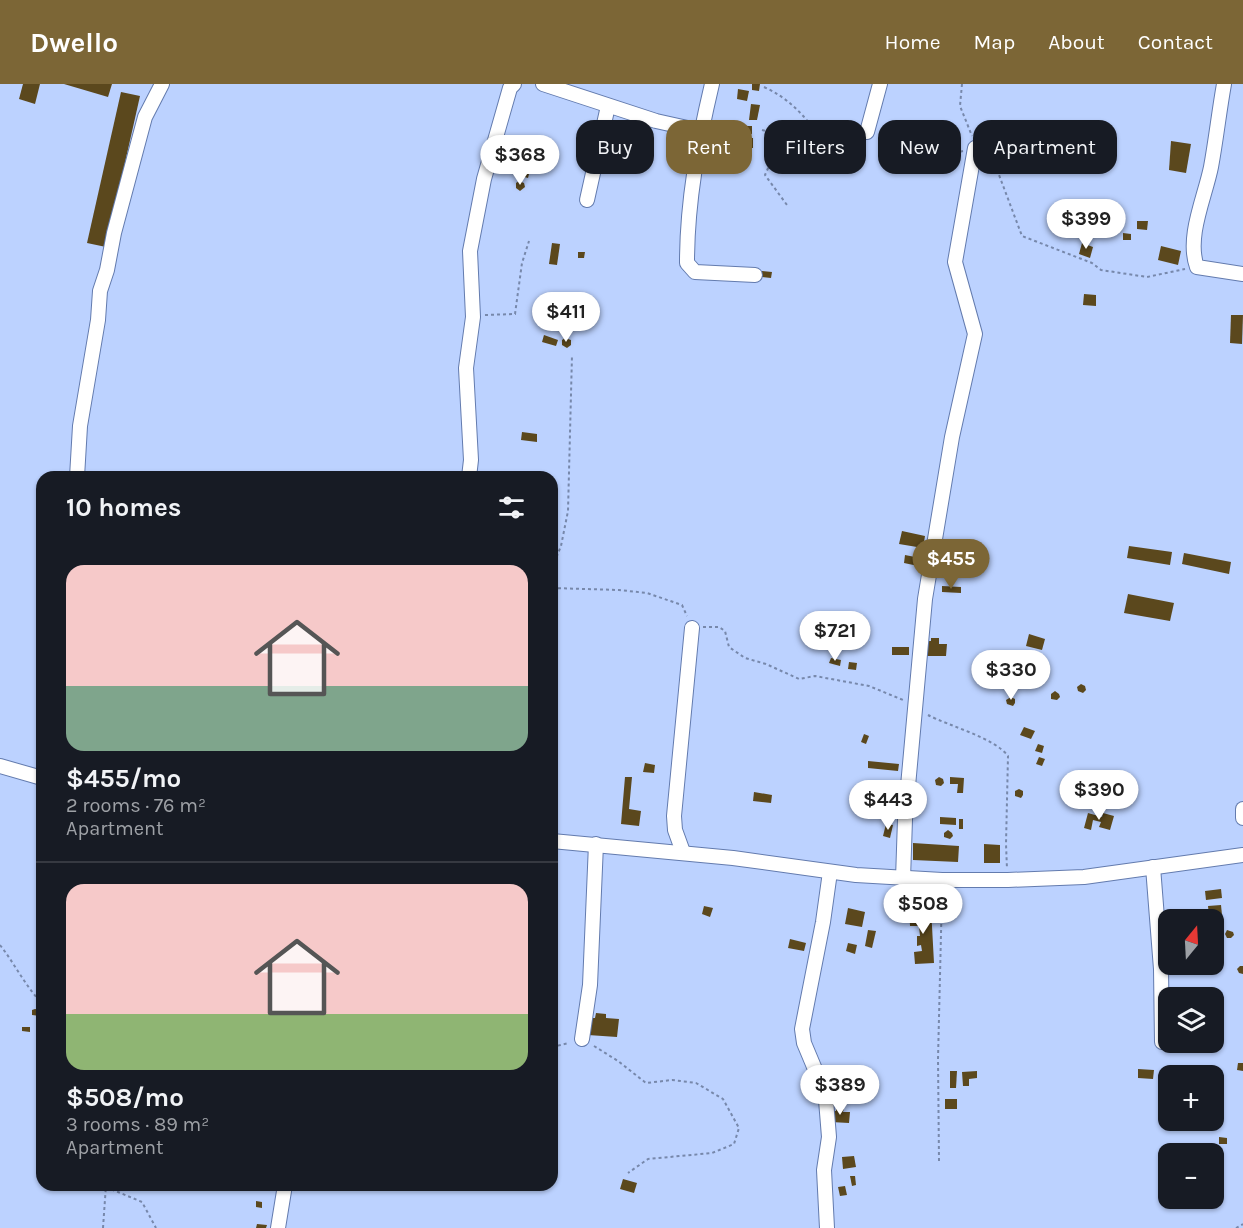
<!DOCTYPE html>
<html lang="en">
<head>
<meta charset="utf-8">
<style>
	body { margin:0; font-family:Karla,sans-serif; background:#20242c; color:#f1f3f6; height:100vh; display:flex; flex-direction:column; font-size:22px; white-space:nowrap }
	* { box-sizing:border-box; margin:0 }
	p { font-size:20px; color:#9ea1a6 }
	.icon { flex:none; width:33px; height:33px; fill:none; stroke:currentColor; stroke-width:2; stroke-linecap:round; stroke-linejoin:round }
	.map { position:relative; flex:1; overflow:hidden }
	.sheet { position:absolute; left:36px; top:387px; width:522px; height:720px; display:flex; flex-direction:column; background:#171b24; border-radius:18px; box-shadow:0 2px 4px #0004 }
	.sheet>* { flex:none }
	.top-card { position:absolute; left:576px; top:36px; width:570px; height:54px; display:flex; gap:12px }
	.needle { width:39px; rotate:18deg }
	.fabs { position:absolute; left:1158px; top:825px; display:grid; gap:12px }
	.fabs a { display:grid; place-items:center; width:66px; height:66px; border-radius:12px; background:#171b24; box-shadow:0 2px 4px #0004; font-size:30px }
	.price { position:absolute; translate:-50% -51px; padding:0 14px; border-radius:21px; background:#fff; color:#222; font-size:20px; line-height:39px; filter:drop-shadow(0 2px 3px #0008) }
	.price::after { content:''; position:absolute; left:50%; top:36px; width:18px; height:14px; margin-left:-9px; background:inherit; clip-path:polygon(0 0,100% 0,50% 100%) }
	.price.current { background:#7c6636; color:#fff }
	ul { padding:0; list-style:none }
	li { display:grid; align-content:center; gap:12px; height:318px; padding:0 30px }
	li+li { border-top:2px solid #363941 }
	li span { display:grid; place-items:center; height:186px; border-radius:18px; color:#555 }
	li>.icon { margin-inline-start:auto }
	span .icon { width:108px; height:108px; fill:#fffc; stroke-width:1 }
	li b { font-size:26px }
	h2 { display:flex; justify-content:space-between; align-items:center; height:72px; padding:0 30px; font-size:26px }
	.tag { padding:0 21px; border-radius:18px; background:#171b24; box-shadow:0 2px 4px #0004; font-size:21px; line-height:54px }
	.tag.current { background:#7c6636; color:#fff }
	header { display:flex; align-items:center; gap:36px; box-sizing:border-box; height:84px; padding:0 30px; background:#7c6636; color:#fff }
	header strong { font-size:28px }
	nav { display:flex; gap:33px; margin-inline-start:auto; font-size:21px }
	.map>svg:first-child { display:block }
	.building { fill:#5b481d }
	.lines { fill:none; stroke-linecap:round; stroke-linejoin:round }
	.minor-casing { stroke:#637bae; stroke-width:16 }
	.path { stroke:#7788ab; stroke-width:2; stroke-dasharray:3 3; stroke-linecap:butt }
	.minor { stroke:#fff; stroke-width:14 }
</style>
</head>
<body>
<header>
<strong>Dwello</strong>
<nav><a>Home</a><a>Map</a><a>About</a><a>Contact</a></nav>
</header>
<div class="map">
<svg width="1243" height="1144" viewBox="0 0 1243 1144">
	<rect width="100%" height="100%" fill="#bcd2ff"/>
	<g class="building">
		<path d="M23 0H40L35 20 19 15Z"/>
		<path d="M64 0H112L108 13Z"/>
		<path d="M752 0H760L759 7 752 6Z"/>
		<path d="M738 5 749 7 747 17 737 15Z"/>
		<path d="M121 8 140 12 106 163 87 159Z"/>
		<path d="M751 20 760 21 757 36H749Z"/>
		<path d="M741 42H752V50L741 51Z"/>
		<rect x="748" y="54" width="5" height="10"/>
		<path d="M1171 57 1191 60 1186 89 1169 86Z"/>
		<path d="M517 82 530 86 528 94 515 90Z"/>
		<path d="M519 97 524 99 525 103 520 107 516 104V99Z"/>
		<path d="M1137 137H1148L1147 146 1137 145Z"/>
		<path d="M1123 149 1131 150V156H1123Z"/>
		<path d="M552 159 560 160 557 181 549 180Z"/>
		<path d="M1082 159 1093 163 1090 174 1079 170Z"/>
		<path d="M1161 162 1181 167 1178 181 1158 176Z"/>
		<path d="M578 168H585L584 174H578Z"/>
		<path d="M762 187 772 188 771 194 761 193Z"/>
		<path d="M1084 210 1096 211V222L1083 221Z"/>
		<path d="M1231 231H1243L1242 260 1230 259Z"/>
		<path d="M544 251 558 256 556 262 542 258Z"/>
		<path d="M565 254 571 256V261L567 264 562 261V256Z"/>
		<path d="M522 348 537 350V358L521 356Z"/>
		<path d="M902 447 925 452 923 464 899 460Z"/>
		<path d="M1129 462 1172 468 1170 481 1127 474Z"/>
		<path d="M1184 469 1231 478 1229 490 1182 480Z"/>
		<path d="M905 471 925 475 923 483 904 479Z"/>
		<path d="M957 474H964L963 481H957Z"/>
		<path d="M942 502 961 503V509L942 508Z"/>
		<path d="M1128 510 1174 519 1170 537 1124 529Z"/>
		<path d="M1029 550 1045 555 1042 566 1026 562Z"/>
		<path d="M931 554H939V560H947L946 572H924V557H931Z"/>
		<rect x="892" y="563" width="17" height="8"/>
		<path d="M831 574 841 576 840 582 829 579Z"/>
		<path d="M849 578 857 579 856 586 848 585Z"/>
		<path d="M1081 600 1085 602 1086 606 1083 609 1078 607 1077 603Z"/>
		<path d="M1055 607 1059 610 1060 613 1057 616 1051 615V610Z"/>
		<path d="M1011 613 1015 615V619L1013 622 1007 620 1006 616Z"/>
		<path d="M1024 643 1035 647 1031 655 1020 651Z"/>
		<path d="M864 650 869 652 866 660 861 658Z"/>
		<path d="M1038 660 1044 662 1042 669 1035 667Z"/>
		<path d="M1039 673 1045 675 1042 682 1036 680Z"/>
		<path d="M868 677 899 680 898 687 868 684Z"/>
		<path d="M645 679 655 681 654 689 643 688Z"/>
		<path d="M625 693H632L629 725 641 727 639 742 621 740Z"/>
		<path d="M939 693 943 695 944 699 941 702 936 701 935 696Z"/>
		<path d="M950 693 964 694 963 709H957L958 700H950Z"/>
		<path d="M1019 705 1023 707V711L1021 714 1015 712V707Z"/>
		<path d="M754 708 772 711 771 719 753 717Z"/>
		<path d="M1088 729 1102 733 1103 729 1114 732 1110 746 1099 743 1101 738 1093 736 1091 746 1084 744Z"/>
		<path d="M940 733 956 734V741L940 740Z"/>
		<rect x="959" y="735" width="4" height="10"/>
		<path d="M886 740 893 741 890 754 883 752Z"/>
		<path d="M948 746 952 749 953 752 950 755 944 753V749Z"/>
		<path d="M913 759 959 762 958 778 913 776Z"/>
		<path d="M984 760 1000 761V779H984Z"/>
		<path d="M1221 805 1222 814 1206 816 1205 807Z"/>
		<path d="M1221 821 1222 831 1209 832 1208 822Z"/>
		<path d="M704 822 713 824 710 833 702 830Z"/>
		<path d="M848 824 865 828 862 843 845 840Z"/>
		<path d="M931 824 934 879 915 880 914 868 922 867 921 861 917 862V852H920L919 842H910L909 825Z"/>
		<path d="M868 846 876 847 872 864 865 862Z"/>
		<path d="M1227 846 1233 848 1234 851 1231 854H1227L1225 850Z"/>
		<path d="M790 855 806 859 804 867 788 864Z"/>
		<path d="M848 859 857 861 855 870 846 867Z"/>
		<path d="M1176 881H1182V886L1176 887Z"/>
		<path d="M1188 881 1198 882 1197 889 1187 888Z"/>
		<path d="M1240 882H1243V890L1239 889 1237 885Z"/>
		<path d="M35 925 41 926 40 932 32 931V926Z"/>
		<path d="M596 929 606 930V934L619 935 617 953 588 951 590 934H595Z"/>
		<path d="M22 943H30V948L22 947Z"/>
		<path d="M1238 979H1243V987L1237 986Z"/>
		<path d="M1138 985 1154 986 1153 995 1138 994Z"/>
		<path d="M950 987H957L956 1004H950Z"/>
		<path d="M977 987V994L969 995V1002H963L962 988Z"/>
		<path d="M842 1009 845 1010 846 1014 844 1018 838 1016 837 1013Z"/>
		<rect x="945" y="1015" width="12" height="10"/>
		<path d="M836 1024H844L843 1028H850L849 1039 831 1038V1027H836Z"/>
		<path d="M1219 1053 1227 1054V1060H1219Z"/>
		<path d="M1214 1070H1224L1223 1080 1214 1079Z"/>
		<path d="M854 1072 856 1083 843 1085 842 1073Z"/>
		<path d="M850 1092H855L856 1101 852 1102Z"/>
		<path d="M623 1095 637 1099 634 1109 620 1105Z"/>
		<path d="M845 1102 847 1111 840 1112 838 1103Z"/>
		<path d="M256 1117 262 1118V1124L256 1123Z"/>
		<path d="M257 1140 267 1141 266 1144H256Z"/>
	</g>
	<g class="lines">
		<g class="minor-casing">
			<g id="minor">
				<path d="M543 0 656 37 701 47"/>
				<path d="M712 0C698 59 687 118 687 179L695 188 755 191"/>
				<path d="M1224 0C1219 28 1216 56 1211 83 1205 113 1186 153 1197 183L1243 190"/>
				<path d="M867 48 880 0"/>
				<path d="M587 116 608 22"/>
				<path d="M77 393 80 342 98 236 100 207 107 186 114 149 145 33 162 0"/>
				<path d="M469 393 471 376 466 284 473 233 470 167 484 95 510 4 514 0"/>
				<path d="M0 682 42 694"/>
				<path d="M1243 725V734"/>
				<path d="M552 757 733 774 856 791 942 796H1008L1084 793 1243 771"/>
				<path d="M683 768 675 746 674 732 692 544"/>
				<path d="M1153 783 1161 885 1162 958"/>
				<path d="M903 795 905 735 925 515 952 353 975 250 955 178 975 64"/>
				<path d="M582 955 590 901 596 760"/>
				<path d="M278 1144 285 1101"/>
				<path d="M827 1144 824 1086 829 1053 826 1016 822 1002 804 959 802 945 823 838 830 788"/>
			</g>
		</g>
		<g class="path">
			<path d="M962 0 960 22 972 52"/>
			<path d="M764 3C786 13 800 27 814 45L812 84 769 82 765 91 787 121"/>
			<path d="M762 46 787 53 814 45 836 51 853 49"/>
			<path d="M880 51 916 54 950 70 963 67"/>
			<path d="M986 66 990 67 1022 152 1092 179 1101 186 1147 193 1185 185"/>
			<path d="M485 231 515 230 522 179 529 157"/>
			<path d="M552 484 561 462 568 427 572 271"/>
			<path d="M552 504 619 506 647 509 682 521 687 532"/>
			<path d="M703 543H719L725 547 729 563 745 574 766 580 799 595 815 592 869 602 903 616"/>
			<path d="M928 631C949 642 995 654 1008 672L1006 760 1007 785"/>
			<path d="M0 861C15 880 25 902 42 919"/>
			<path d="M594 962 618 977 646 999 672 996 696 999 723 1015 739 1044 734 1060 712 1069 648 1075 628 1089"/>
			<path d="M552 963 569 959"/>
			<path d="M939 1077 938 975 942 808"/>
			<path d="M106 1103 142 1118 156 1144"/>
			<path d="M103 1144 106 1101"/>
			<path d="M1236 1144 1243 1140"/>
		</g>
		<use href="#minor" class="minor"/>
	</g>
</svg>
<div class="fabs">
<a><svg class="needle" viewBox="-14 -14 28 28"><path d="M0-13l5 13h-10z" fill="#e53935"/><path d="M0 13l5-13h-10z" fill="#9ea1a6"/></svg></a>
<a><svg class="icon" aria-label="layers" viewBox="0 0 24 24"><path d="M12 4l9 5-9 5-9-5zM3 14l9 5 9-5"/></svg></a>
<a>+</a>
<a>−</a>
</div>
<b class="price" style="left:520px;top:102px">$368</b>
<b class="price" style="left:1086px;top:166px">$399</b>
<b class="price" style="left:566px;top:259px">$411</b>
<b class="price current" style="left:951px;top:506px">$455</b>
<b class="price" style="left:835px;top:578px">$721</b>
<b class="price" style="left:1011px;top:617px">$330</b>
<b class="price" style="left:1099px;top:737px">$390</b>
<b class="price" style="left:888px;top:747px">$443</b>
<b class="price" style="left:923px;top:851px">$508</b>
<b class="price" style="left:840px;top:1032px">$389</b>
<div class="top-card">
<a class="tag">Buy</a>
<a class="tag current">Rent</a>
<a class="tag">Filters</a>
<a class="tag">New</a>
<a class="tag">Apartment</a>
</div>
<section class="sheet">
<h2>10 homes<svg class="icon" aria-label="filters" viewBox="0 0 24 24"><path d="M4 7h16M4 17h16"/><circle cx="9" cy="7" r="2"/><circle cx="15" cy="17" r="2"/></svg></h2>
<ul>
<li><span style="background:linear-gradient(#f6c9c9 65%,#7fa58c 0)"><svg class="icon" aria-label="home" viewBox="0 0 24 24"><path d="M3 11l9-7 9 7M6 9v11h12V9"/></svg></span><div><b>$455/mo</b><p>2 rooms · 76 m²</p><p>Apartment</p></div></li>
<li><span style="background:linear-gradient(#f6c9c9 70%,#8fb573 0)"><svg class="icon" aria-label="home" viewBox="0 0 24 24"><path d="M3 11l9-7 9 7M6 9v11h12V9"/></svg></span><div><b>$508/mo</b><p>3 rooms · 89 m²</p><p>Apartment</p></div></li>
</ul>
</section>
</div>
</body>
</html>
